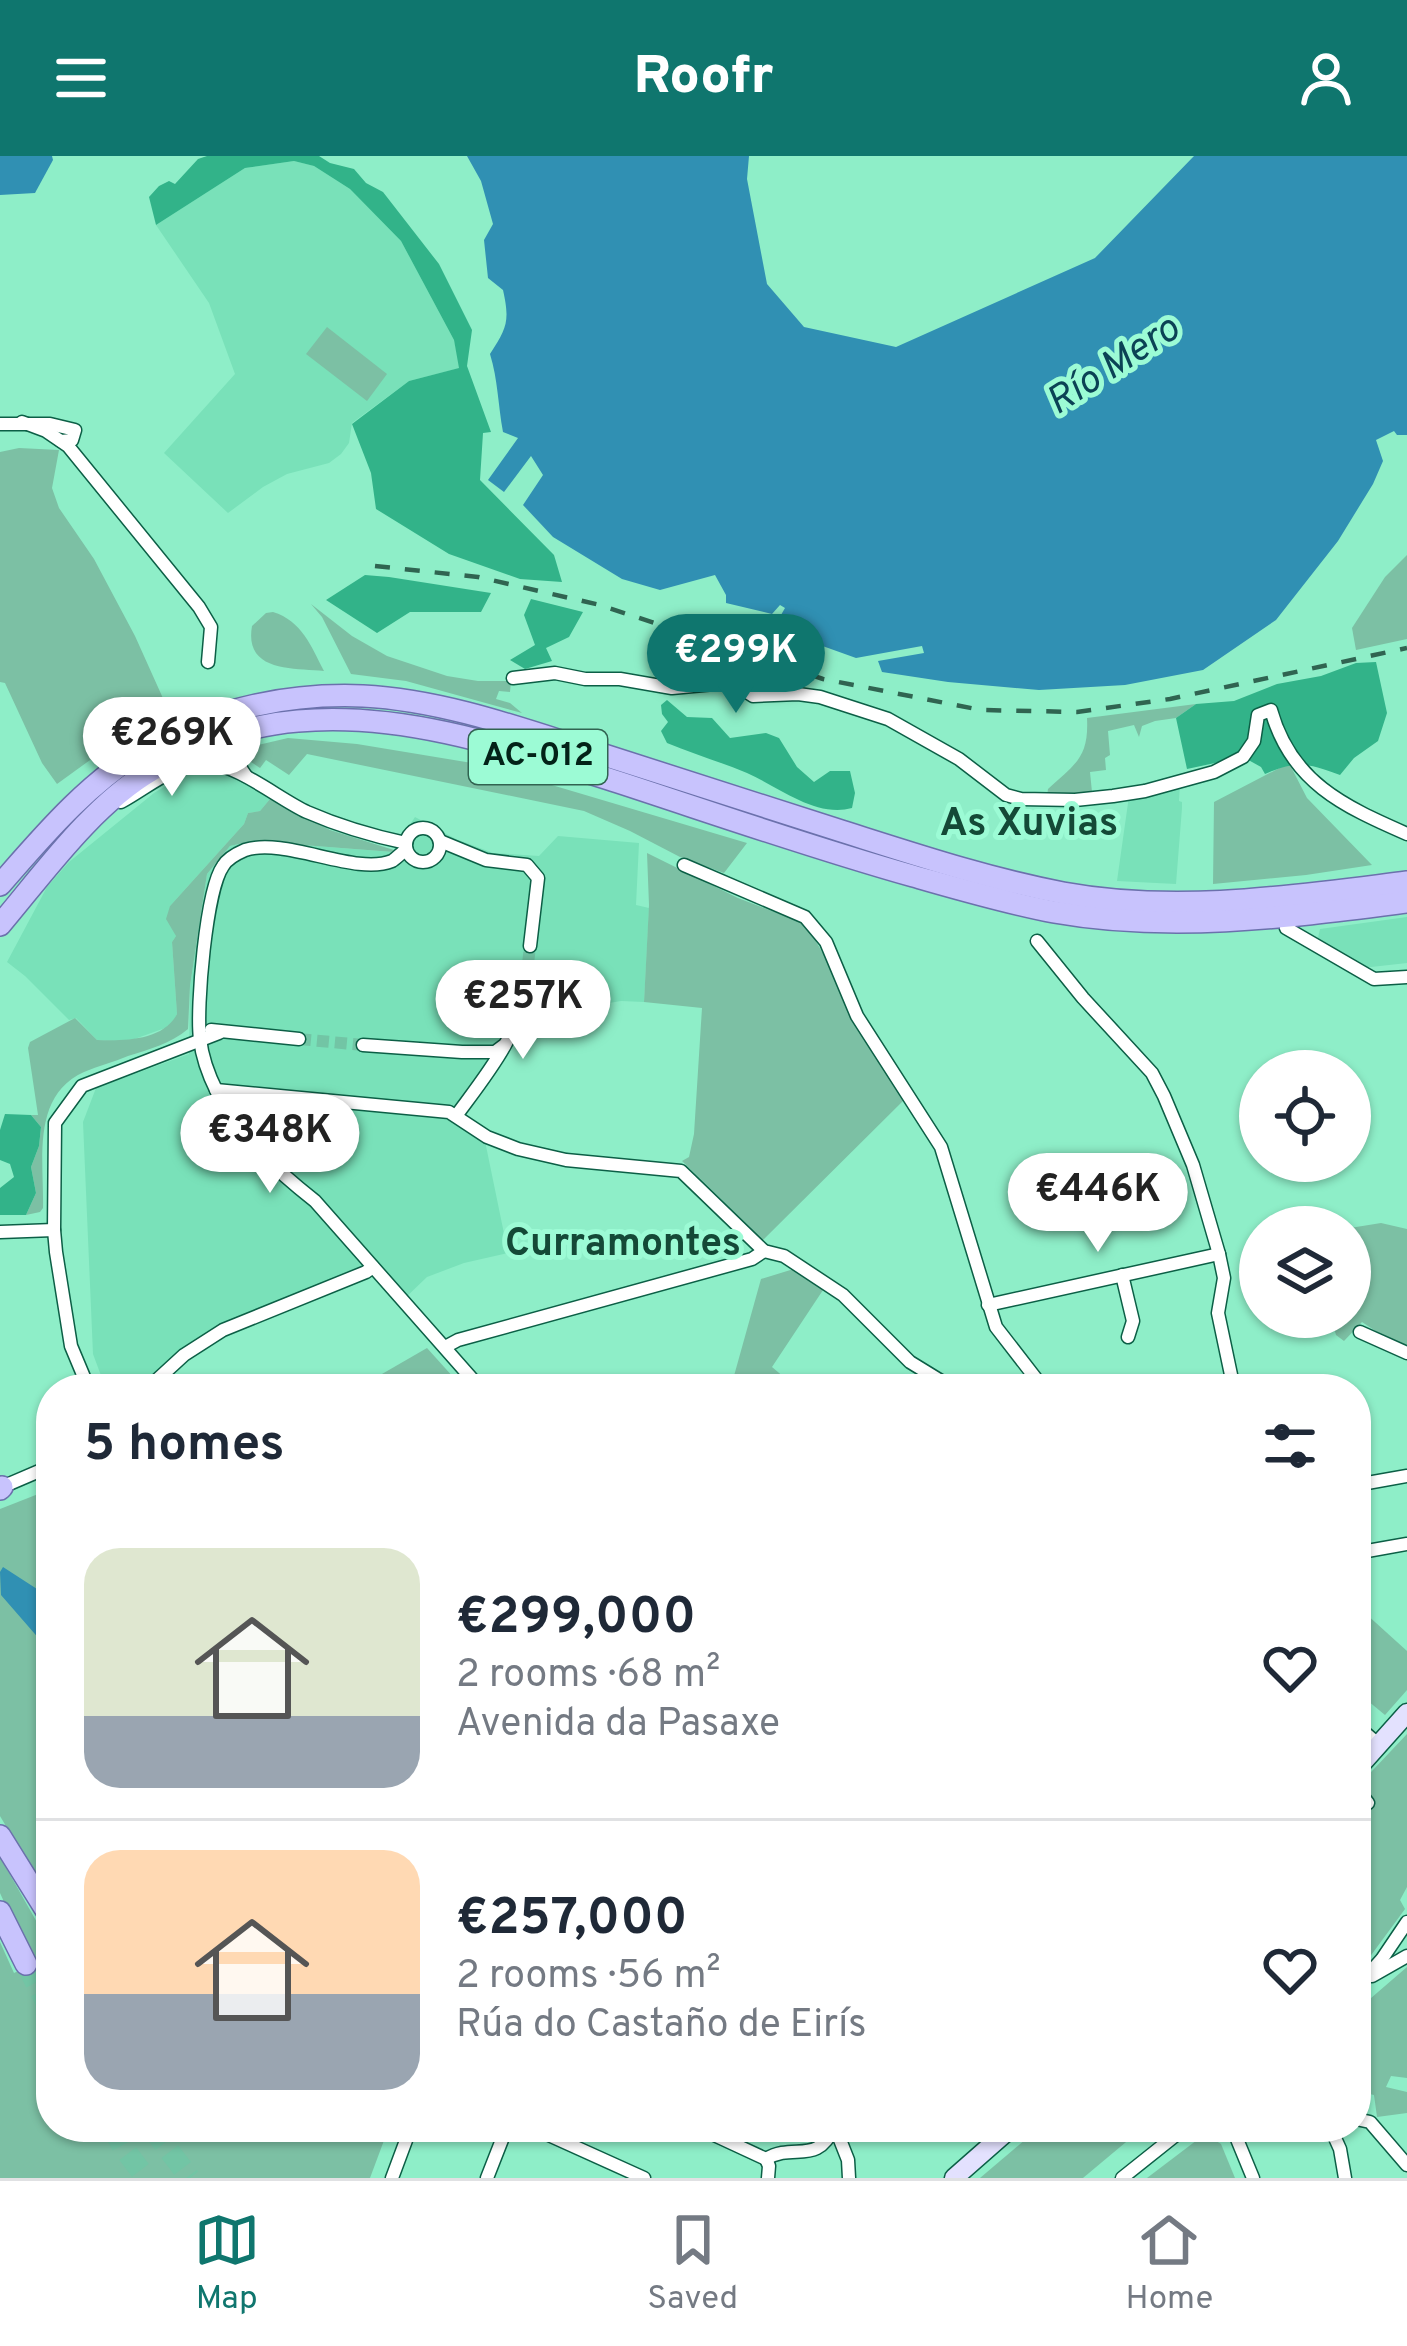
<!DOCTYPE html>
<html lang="en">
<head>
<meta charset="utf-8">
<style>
	body { margin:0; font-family:Overpass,sans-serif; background:#f6f6f7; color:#1f2937; height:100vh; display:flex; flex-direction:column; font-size:45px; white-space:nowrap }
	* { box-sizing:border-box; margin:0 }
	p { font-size:39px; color:#747a83 }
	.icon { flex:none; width:66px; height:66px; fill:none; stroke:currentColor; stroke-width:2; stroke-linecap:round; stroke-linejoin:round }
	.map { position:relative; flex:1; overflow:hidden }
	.sheet { position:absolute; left:36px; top:1218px; width:1335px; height:768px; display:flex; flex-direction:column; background:#fff; border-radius:48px; box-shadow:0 3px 9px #0004 }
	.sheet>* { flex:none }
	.buttons { position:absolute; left:1239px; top:894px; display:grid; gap:24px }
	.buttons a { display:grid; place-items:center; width:132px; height:132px; border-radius:50%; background:#fff; box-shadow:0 3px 9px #0004; font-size:60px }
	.price { position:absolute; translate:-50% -102px; padding:0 27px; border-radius:42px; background:#fff; color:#222; font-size:39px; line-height:78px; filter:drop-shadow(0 3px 6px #0008) }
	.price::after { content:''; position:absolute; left:50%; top:72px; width:36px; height:27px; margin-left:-18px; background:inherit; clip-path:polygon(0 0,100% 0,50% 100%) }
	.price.selected { background:#0f766e; color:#fff }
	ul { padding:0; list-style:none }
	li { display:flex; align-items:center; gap:36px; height:300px; padding:0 48px }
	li+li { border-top:3px solid #e0e1e3 }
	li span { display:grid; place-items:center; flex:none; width:336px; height:240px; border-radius:36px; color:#555 }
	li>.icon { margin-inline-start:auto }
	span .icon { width:144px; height:144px; fill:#fffc; stroke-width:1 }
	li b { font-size:51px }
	h2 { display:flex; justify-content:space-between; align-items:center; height:144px; padding:0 48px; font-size:51px }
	header { display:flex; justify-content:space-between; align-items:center; height:156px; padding:0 48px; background:#0f766e; color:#fff; font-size:54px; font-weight:800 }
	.menu { display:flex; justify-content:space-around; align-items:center; height:168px; border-top:3px solid #e0e1e3; background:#fff; font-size:33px; color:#747a83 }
	.menu a { display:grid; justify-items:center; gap:6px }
	.menu .selected { color:#0f766e }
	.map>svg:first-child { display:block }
	.built { fill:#79e1b9 }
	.green { fill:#7cc0a4 }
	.forest { fill:#32b389 }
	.water { fill:#3090b3 }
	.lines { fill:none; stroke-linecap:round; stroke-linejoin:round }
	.street-tunnel { stroke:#72c5a5; stroke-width:12; stroke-dasharray:12 6; stroke-linecap:butt }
	.primary-tunnel { stroke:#72c5a5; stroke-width:21; stroke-dasharray:21 10; stroke-linecap:butt }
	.street-casing { stroke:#0c5f46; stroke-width:15 }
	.secondary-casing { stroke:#0c5f46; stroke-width:21 }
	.primary-casing { stroke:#6b71ac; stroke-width:24 }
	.street { stroke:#fff; stroke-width:12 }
	.secondary { stroke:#e3e1fe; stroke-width:18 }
	.primary { stroke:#c8c3fd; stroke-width:21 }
	.rail { stroke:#306451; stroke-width:4.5; stroke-dasharray:15 15; stroke-linecap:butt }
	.labels { text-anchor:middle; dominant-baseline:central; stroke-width:10; stroke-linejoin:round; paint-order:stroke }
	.shield { fill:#9cfbd5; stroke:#316351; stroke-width:3 }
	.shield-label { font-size:33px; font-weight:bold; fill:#032218 }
	.water-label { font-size:39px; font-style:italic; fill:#0b4255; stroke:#9cfbd5 }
	.neighbourhood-label { font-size:39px; font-weight:bold; fill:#144937; stroke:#9cfbd5 }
</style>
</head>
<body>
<header><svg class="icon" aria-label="menu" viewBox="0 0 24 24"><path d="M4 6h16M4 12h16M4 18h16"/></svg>Roofr<svg class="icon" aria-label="person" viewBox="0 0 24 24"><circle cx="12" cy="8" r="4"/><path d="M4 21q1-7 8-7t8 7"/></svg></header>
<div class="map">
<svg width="1407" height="2022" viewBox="0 0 1407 2022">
	<rect width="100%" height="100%" fill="#8eeec8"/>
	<g class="built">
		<path d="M294 5 314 10 350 33 401 85 454 184 460 212 409 225 352 267 349 287 341 298 329 307 287 318 263 331 228 357 164 297 235 218 209 147 156 69 245 12Z"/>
		<path d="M207 613 232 619 270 643 260 655 248 657 244 668 170 750 176 780 172 786 177 858 173 866 168 871 129 885 97 884 76 862 69 864 25 820 7 806 47 731 69 706 154 637 189 616Z"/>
		<path d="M1180 627 1179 645 1182 646V652L1176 728 1117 725 1129 640Z"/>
		<path d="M415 661 456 683 493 697 539 700 558 680 639 687 636 749 649 752 644 846 621 845 591 850 535 845 534 856 459 967 485 985 508 1097 464 1107 427 1121 403 1144 373 1111 179 1196 139 1233H106L93 1198 83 966 96 932 189 898 190 830 207 718 230 690 252 685 392 696Z"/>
		<path d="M1407 761V807L1362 812 1318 782 1320 773Z"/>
	</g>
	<g class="green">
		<path d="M327 171 387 218 367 245 306 198Z"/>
		<path d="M19 292 59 294 52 332 59 352 94 403 135 480 166 549 57 628 42 607 5 527 0 526V296Z"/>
		<path d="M1407 399V483L1356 494 1352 472 1385 421Z"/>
		<path d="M311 448 352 480 387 500 447 520 478 525H511L510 536 499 535 496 543 510 547 522 557 406 525 351 518 322 461Z"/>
		<path d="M273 456C302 465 311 490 324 515 292 512 244 516 252 470L266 457Z"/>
		<path d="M1196 548 1176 562 1155 565 1142 570 1139 581 1134 569 1108 575 1110 599 1105 602 1106 614 1090 616 1092 636 1047 639 1048 633C1075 608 1089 602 1087 562Z"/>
		<path d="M288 582 357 588 484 609 747 687 724 717 680 701 630 675 584 655 307 598 289 619 266 604 260 612 248 604V599L258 589Z"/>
		<path d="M1289 607 1307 642 1372 709 1306 719 1213 728 1214 646Z"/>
		<path d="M270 643 330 674 394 694 393 696 252 685 230 690 207 718 190 830 188 873C170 888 150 893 128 900 114 906 98 910 84 916 31 940 44 1004 43 1052L40 1056 26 1059 36 1037 31 1011 39 990 41 971 31 959H38L28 892 30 886 75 862 97 884C123 885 163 885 177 858L172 786 176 780 166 763 170 750 244 668 248 657 260 655Z"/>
		<path d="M647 697 738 742 806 768 906 942 763 1084 682 1005 689 1001 694 978 702 852 644 846 649 749Z"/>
		<path d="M1381 1067 1407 1073V1189L1383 1180 1362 1166 1344 1185 1336 1179 1331 1161H1350V1072Z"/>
		<path d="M797 1112 825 1131 772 1211 798 1233H722L732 1227 761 1123Z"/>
		<path d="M427 1192 454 1222 435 1233H356Z"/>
		<path d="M51 1333V1746L0 1660V1353Z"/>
		<path d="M1365 1457 1407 1495V1534L1385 1559 1356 1535V1459Z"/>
		<path d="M1407 1578V1731L1400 1744 1405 1753 1369 1802 1356 1815V1632Z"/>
		<path d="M0 1701 47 1784 51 1782V1971H389L370 2022H0V1786L14 1817 32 1808 0 1737Z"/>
		<path d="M1407 1811V1922L1391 1920 1386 1931 1407 1936V1957L1377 1961 1374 1939 1356 1935V1855Z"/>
		<path d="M1040 1971H1144L1083 2022H980Z"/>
		<path d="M1205 1978 1221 1988 1235 2022H1147Z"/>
	</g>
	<g class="forest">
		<path d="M207 0H319L330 7 354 13 366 27 383 36 439 108 472 174 467 210 491 276 483 277 480 324 554 399 562 426 520 423 449 398 376 353 371 317 352 268 409 225 459 212 454 184 401 85 350 33 314 10 294 5 245 12 156 69 149 41 159 30 169 25 175 28 198 3Z"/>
		<path d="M365 419 389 421 491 437 481 456H410L377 477 326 444Z"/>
		<path d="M531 443 583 456 569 481 546 492 552 505 525 513 510 504 535 489 524 459Z"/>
		<path d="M1376 506 1387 557 1378 585 1354 602 1340 619C1308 607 1296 604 1265 618L1261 611 1243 601 1187 613 1176 562 1196 548 1234 545 1277 528 1321 520 1356 507Z"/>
		<path d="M667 544 687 561 712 562 730 582 766 577 779 582 797 611 814 626 830 615H850L855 637 852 652C816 662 779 631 747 617 721 606 693 598 667 587L661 575 668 566 662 558 661 549Z"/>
		<path d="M5 958 31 959 41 971 39 990 31 1011 36 1037 26 1059H0V1032L14 1021 10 1008 0 1004V974Z"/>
	</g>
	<g class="water">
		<path d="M0 0H52L53 4 35 37 0 39Z"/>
		<path d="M467 0H749L747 23 767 128 804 171 896 191 1095 102 1194 0H1407V279H1397L1394 275 1376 284 1383 305 1373 328 1338 385 1276 464 1203 514 1125 529 1039 534 948 526 882 516 878 505 924 497 922 490 856 502 817 488 805 493 769 480 785 452 780 449 772 458 726 447V439L715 419 660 434 622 423 553 381 523 349 543 319 531 300 504 336 488 324 518 282 503 276C498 249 498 224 490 198 507 172 510 165 503 134L488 122 484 84 493 68 481 25Z"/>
		<path d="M3 1411 37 1433 51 1436V1488L41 1485 1 1439 0 1416Z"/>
	</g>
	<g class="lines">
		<g class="street-tunnel">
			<path d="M526 826 530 790"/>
			<path d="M299 883 363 889"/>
		</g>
		<g class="primary-tunnel">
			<path d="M26 1808 51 1856"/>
			<path d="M112 1971 122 1990 146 2022"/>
			<path d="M151 1971 190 2022"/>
		</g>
		<g class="street-casing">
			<g id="street">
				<path d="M22 266 46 275 68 290 199 451 211 471 208 506"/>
				<path d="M0 268H50L75 274 72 284 61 285"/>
				<path d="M513 522 555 517 585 523H620L672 532 725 527 739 531 753 540 798 538 820 541 888 563 959 603 1006 639 1021 643 1075 644 1113 640 1145 635 1214 616 1243 601 1254 585 1258 559 1271 554C1291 626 1343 650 1407 678"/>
				<path d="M240 577C236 594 235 606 246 620"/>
				<path d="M121 646C147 632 176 606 206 607 237 608 279 643 307 656 339 670 373 680 406 687"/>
				<circle cx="423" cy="689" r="17"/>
				<path d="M440 685 486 704 527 709 538 722 530 790"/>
				<path d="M406 693C404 695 394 704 392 705 355 720 286 681 245 694 238 697 227 703 223 710 206 734 196 852 200 883 202 901 209 920 217 936 238 980 277 1015 315 1045L481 1233"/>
				<path d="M684 709 805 761 826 786 857 860 941 991 996 1171 1044 1233"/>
				<path d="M1286 772 1374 823 1407 821"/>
				<path d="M1037 785 1083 842 1152 917 1164 940 1193 1009 1219 1098 1224 1122 1218 1157 1234 1233"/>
				<path d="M211 874 299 883"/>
				<path d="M363 889 462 896H495L503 890"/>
				<path d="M216 934 449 956 487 981 518 993 566 1004 681 1015 764 1095 784 1100 843 1139 910 1206 954 1233"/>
				<path d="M456 960C486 919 521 878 526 826"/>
				<path d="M0 1076 54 1074"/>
				<path d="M1122 1119 1133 1165 1128 1181"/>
				<path d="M988 1149 1219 1098"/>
				<path d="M1360 1176 1407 1197"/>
				<path d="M445 1191 458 1184 752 1103 764 1095"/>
				<path d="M89 1233 71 1190 56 1096 54 1074 55 967 82 930 219 877"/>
				<path d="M147 1233 184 1199 223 1174 366 1116 373 1111"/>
				<path d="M0 1327 2 1331 51 1310"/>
				<path d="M1356 1329 1407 1320"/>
				<path d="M1356 1397 1407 1388"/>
				<path d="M1356 1569 1379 1589"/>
				<path d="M1356 1631 1368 1647"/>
				<path d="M1372 1820 1407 1800"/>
				<path d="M1356 1832 1382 1803 1407 1766"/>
				<path d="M1356 1963 1370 1966 1407 2009"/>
				<path d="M531 1971 644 2022"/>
				<path d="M697 1971 766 2003"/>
				<path d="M835 1971 848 2004 849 2022"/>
				<path d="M1232 1971 1253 2022"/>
				<path d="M1330 1971 1340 1993 1345 2022"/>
				<path d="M766 2003C794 1986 817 2010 834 1971"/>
				<path d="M766 2003 769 2010 768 2022"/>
				<path d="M392 2022 411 1971"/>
				<path d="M487 2022 507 1971"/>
				<path d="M1122 2022 1186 1971"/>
			</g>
		</g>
		<g class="secondary-casing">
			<g id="secondary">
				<path d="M1356 1614 1407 1557"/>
				<path d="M954 2022 1012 1971"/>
			</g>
		</g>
		<g class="primary-casing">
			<g id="primary">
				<path d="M0 729C45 677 92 622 153 588 216 552 291 537 363 540 444 544 525 574 601 598 679 623 757 648 835 673 911 697 985 722 1063 737 1177 758 1294 740 1407 726"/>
				<path d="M0 769C44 717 92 649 152 614 196 588 247 569 298 565 406 555 516 594 618 626 716 658 813 692 913 720 959 733 1006 747 1054 756 1172 777 1289 761 1407 746"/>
				<path d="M0 1333 2 1331"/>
				<path d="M0 1680 51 1762"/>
				<path d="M0 1756 26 1808"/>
			</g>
		</g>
		<use href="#street" class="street"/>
		<use href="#secondary" class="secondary"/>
		<use href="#primary" class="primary"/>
		<path class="rail" d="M375 410 478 421 600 449 823 523 981 554 1077 556 1170 543 1407 492"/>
	</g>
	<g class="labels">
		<rect class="shield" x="469" y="574" width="138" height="54" rx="9"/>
		<g class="shield-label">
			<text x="538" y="601">AC-012</text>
		</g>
		<g class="water-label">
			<text transform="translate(1114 211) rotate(-33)">Río Mero</text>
		</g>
		<g class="neighbourhood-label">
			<text x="1029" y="669">As Xuvias</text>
			<text x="623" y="1089">Curramontes</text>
		</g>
	</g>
</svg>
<div class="buttons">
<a><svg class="icon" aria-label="locate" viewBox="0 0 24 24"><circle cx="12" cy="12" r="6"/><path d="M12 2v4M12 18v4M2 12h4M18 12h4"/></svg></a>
<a><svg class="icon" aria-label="layers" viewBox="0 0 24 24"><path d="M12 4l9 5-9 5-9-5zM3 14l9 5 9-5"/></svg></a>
</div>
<b class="price selected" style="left:736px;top:560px">€299K</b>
<b class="price" style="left:172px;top:643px">€269K</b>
<b class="price" style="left:523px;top:906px">€257K</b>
<b class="price" style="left:270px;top:1040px">€348K</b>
<b class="price" style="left:1098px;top:1099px">€446K</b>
<section class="sheet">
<h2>5 homes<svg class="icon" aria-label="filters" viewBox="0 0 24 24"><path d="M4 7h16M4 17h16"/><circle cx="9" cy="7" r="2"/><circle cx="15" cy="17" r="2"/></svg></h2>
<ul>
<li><span style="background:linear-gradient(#dfe7d0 70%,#9aa5b1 0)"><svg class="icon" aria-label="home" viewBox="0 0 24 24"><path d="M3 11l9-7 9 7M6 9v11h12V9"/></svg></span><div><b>€299,000</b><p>2 rooms · 68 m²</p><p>Avenida da Pasaxe</p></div><svg class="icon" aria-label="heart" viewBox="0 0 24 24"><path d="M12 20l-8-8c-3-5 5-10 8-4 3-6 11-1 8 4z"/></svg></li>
<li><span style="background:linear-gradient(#ffd9b3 60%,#9aa5b1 0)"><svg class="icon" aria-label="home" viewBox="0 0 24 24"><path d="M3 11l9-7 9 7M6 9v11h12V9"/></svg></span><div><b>€257,000</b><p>2 rooms · 56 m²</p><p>Rúa do Castaño de Eirís</p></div><svg class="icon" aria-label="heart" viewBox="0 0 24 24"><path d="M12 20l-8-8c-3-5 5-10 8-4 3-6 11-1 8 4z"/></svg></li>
</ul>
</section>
</div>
<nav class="menu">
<a class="selected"><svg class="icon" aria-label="map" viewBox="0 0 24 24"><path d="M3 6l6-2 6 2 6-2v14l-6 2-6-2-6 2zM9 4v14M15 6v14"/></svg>Map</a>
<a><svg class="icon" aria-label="saved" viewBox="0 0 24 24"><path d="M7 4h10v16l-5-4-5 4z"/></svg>Saved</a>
<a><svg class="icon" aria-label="home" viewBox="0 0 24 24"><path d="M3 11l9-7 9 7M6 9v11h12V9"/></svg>Home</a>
</nav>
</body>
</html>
